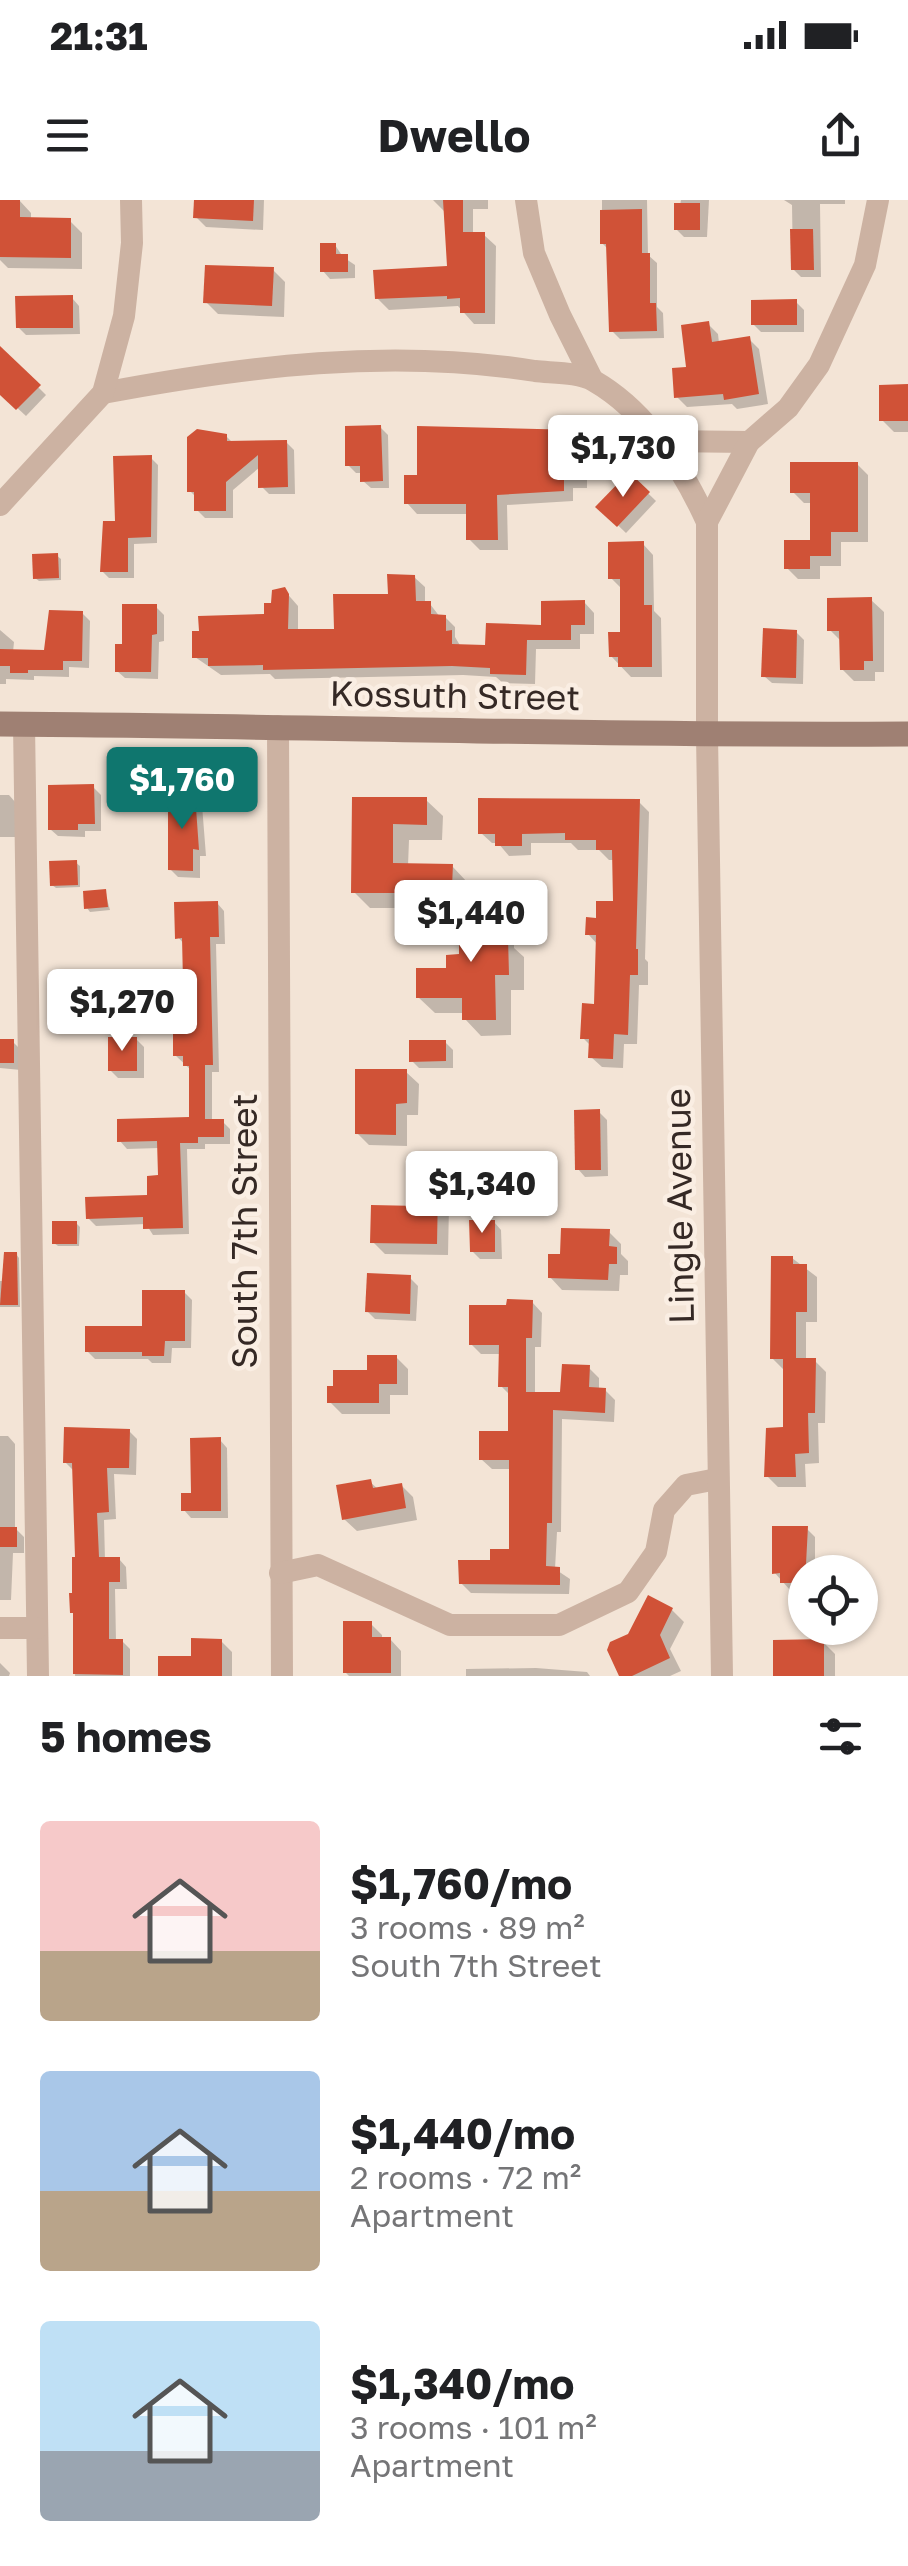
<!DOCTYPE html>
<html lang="en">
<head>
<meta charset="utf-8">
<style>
	body { margin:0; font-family:"Golos Text",sans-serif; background:#f2f2f2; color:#202124; height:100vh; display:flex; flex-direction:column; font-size:38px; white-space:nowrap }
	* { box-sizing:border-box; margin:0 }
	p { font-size:32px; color:#757577 }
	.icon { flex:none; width:55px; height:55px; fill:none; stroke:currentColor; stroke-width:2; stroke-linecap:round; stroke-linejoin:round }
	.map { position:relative; height:1476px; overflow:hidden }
	.drawer { display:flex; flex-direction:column; background:#fff; flex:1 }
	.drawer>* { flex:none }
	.controls { position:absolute; left:788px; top:1355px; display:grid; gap:20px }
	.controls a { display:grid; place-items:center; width:90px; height:90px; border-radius:50%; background:#fff; box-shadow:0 2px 8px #0004; font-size:50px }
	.price { position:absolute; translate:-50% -85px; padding:0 22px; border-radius:10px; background:#fff; color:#222; font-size:32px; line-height:65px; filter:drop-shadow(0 2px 5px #0008) }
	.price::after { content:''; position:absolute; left:50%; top:60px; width:30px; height:22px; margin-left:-15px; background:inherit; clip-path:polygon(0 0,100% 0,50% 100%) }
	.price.active { background:#0f766e; color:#fff }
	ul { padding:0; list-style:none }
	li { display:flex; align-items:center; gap:30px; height:250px; padding:0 40px }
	li span { display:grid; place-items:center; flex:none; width:280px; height:200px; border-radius:10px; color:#555 }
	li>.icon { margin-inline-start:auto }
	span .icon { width:120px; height:120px; fill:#fffc; stroke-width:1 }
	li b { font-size:42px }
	h2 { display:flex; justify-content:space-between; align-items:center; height:120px; padding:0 40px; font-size:42px }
	.status { display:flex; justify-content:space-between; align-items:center; height:70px; padding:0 50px; background:#fff; direction:ltr }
	.status svg { height:28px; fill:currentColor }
	header { display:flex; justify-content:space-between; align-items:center; height:130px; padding:0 40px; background:#fff; font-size:45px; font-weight:700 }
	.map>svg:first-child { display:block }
	.shadow { fill:#0003 }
	.building { fill:#d05237 }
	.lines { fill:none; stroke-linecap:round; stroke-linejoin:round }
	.street { stroke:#ccb2a2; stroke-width:22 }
	.secondary { stroke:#9f8073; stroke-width:25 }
	.labels { text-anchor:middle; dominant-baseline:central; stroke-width:9; stroke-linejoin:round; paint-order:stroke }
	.street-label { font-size:35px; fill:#352925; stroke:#faeee3 }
</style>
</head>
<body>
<div class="status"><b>21:31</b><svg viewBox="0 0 49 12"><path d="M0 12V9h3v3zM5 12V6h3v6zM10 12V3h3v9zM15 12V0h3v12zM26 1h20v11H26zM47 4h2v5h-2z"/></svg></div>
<header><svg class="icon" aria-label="menu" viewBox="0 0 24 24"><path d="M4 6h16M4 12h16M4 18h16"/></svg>Dwello<svg class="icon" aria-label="share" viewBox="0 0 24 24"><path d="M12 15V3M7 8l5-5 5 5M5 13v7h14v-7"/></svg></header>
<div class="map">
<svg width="908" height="1476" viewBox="0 0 908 1476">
	<rect width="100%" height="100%" fill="#f3e4d6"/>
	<g class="shadow">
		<path d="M0 0H19L31 13V20L70 21 82 33V69L8 68 0 60Z"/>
		<path d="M197 0H264L263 30 206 27 196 17Z"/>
		<path d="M433 0H488V9H473V35H484L496 46 495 124H474L458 106 389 110 377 98 449 69 444 11Z"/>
		<path d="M602 0H647L648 55 657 63V107L663 113 664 138 620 139 612 131 609 50 602 43Z"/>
		<path d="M681 0H709L707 37H684L676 29Z"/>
		<path d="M784 0H845V4H820L821 77H801L793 69 792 5Z"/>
		<path d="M335 45 343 57 355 65V78L330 79 323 71Z"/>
		<path d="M273 70 285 82 284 117 218 114 206 102Z"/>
		<path d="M72 98 79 106 80 134 26 135 18 127Z"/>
		<path d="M796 102 804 110V132H761L753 124Z"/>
		<path d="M708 124 718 134 719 143 749 139 759 149 768 204 737 209 732 204 687 207 677 197Z"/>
		<path d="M3 152 46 195 26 216 0 192V155Z"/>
		<path d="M908 187V232H894L882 220Z"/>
		<path d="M380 227 388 235 389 288H371L363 281V273H356L348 265Z"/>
		<path d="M576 233 587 244V288H573V301L507 305 508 350H480L469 339 468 314H417L407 303 419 278Z"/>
		<path d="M226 236 233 243 286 242 294 250 295 294H269L261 286 260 267 233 290V318H205L197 310V298L190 291Z"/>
		<path d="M151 258 158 265 157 343 134 344V378H109L102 371 117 323Z"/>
		<path d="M857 264 868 275V342H841V366H820V379H798L787 368 813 342V303H804L793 292Z"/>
		<path d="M629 275 656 301 626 333 599 307Z"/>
		<path d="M643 344 653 355 654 411 661 418 662 477H631L611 456 623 435V390L611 378Z"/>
		<path d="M57 356 61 359V380L39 381 35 378Z"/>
		<path d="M414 377 425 387V404H430L440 417H445L455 427V437L461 447 487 448 544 427 584 402 594 413V434H580V449H536L535 484 503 483 496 477 463 475 275 479 270 474 221 475 195 457 266 417 284 390 298 406V432H336Z"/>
		<path d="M871 400 884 412V472H875V481H854L842 469V442L830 430Z"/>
		<path d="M156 407 164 415V441L159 442 158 479 125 478 117 471 124 446Z"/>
		<path d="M82 413 90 421 89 468 69 467V477L34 476V480L6 479V484H0V430L14 442 13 452H46Z"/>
		<path d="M796 432 804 440 803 484 772 483 764 476Z"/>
		<path d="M93 587 101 595V631H85V637L58 636 50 629Z"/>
		<path d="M0 595H9L16 603 17 637H0Z"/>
		<path d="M194 597 202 605 206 656H200V678L178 677 170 669Z"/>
		<path d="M354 599 426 600 443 616 442 640H409L408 666H452L468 683V703L432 702V708H370L354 692Z"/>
		<path d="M639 602 649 612 645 759 648 762V785H639L637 844H624L623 868 602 867 591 857V846L583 838 597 806 598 745 588 734 615 704V660H609L599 650H578L571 643H531V655L509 656 498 643H492L481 633Z"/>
		<path d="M76 663 80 666V687L56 688 52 685Z"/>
		<path d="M105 692 110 710 90 712 87 708Z"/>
		<path d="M217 703 224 711 225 744H216L219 872H212V922H223L230 929V944H205V949H187L189 1034 153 1035 146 1024 96 1026 88 1018 150 997 160 978 159 948 127 949 120 941 191 919 192 871 175 855 186 783 184 744 178 737Z"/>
		<path d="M498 709 514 725V748L524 757V790H511V835L481 836 465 819V813H435L418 797 462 757Z"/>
		<path d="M137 784 140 788V806L114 807 111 804Z"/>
		<path d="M136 839 144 847V878H118L110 870Z"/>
		<path d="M0 841 13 842 20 849 21 870 0 868Z"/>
		<path d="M445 842 453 850V868H419L412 861Z"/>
		<path d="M406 872 419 884 418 915H407V946L369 945 357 933Z"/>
		<path d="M599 912 607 920 608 976 585 977 578 969Z"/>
		<path d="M437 992 449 1005 448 1055 385 1054 373 1042 421 1008Z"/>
		<path d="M494 1022 501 1030 502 1059H480L472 1051Z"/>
		<path d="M76 1023 80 1027 79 1046H58L54 1043Z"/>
		<path d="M609 1032 621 1044V1054L628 1061V1075H620L619 1091 562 1090 550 1077 562 1057Z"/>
		<path d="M16 1054 19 1058 20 1107H0V1081H7Z"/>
		<path d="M792 1058 817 1077V1122H806V1161H815L826 1172 825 1223H818L819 1263 805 1264 806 1287H778L767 1276 785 1230 783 1169 772 1158Z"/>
		<path d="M410 1078 418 1086 416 1121 375 1119 367 1111Z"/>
		<path d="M184 1092 192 1100 191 1148H172L171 1163H152L148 1159H95L87 1151 145 1128Z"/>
		<path d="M532 1102 542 1113 541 1147H535V1194H563L589 1168 599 1178V1190H605L615 1200 614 1222 562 1219 561 1332H557L555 1369 570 1379 569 1394 471 1393 461 1383 511 1352V1269H492L481 1259 510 1234 511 1196 501 1186V1154H481L471 1144 509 1107Z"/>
		<path d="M396 1157 408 1169V1195H390V1214H342L330 1202Z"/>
		<path d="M129 1231 137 1239 136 1275 114 1274 116 1319 104 1320 105 1360 119 1359 126 1367 127 1389H115L116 1441H122L130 1449V1476H75L77 1360 74 1271 65 1262Z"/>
		<path d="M0 1236H8L15 1244V1328L24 1337V1353H13L11 1400H0Z"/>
		<path d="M220 1240 227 1248 228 1318H191L184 1310Z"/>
		<path d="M370 1282 378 1289 401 1285 413 1297 417 1320 357 1331 344 1319Z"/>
		<path d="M807 1329 815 1337V1372H805V1390H790L774 1372Z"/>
		<path d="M672 1410 684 1422 670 1449 681 1471 670 1476H622L609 1450Z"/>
		<path d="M860 1412 863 1415V1433L837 1431 833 1428H860Z"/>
		<path d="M371 1424 382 1435V1439H390L401 1451V1476H349L345 1472Z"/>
		<path d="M221 1441 232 1452V1476H161V1459H193Z"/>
		<path d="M775 1442H823L835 1454V1476H775Z"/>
		<path d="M0 1463 10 1473 9 1476H0Z"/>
		<path d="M536 1468 587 1472 590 1476H466V1469Z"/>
	</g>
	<g class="building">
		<path d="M0 0H20V17L71 18V58L0 57Z"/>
		<path d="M194 0H254L253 21 193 18Z"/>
		<path d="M443 0H463V32H485V113H460V98L447 99V96L375 99 373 70 447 66Z"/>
		<rect x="674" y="3" width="26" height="27"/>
		<path d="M642 9V53H650V103H656L657 131 609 132 606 44H600V10Z"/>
		<path d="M790 29H813L814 70H791Z"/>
		<path d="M320 43H336V54H348V72H320Z"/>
		<path d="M205 65 274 67 272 106 203 103Z"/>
		<path d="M73 95V128H16L15 96Z"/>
		<path d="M797 99V125H751V100Z"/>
		<path d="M709 121 712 142 750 136 759 194 724 200 723 194 674 198 672 168 686 167 681 125Z"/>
		<path d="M0 146 41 185 16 210 0 195Z"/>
		<path d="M908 184V221H879V185Z"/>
		<path d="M381 225 383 281 360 282V266H345V226Z"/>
		<path d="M417 226 577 230 578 278H564V291L497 295 498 340H466V304H404V275H417Z"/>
		<path d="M197 229 227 234V241L287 240 288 287 258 288V255L226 282V311H194V292H187V237Z"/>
		<path d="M152 255 151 337 128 338V372H100L103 321H115L113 256Z"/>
		<path d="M790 262H858V332H831V356H810V369H784V340H810V293H790Z"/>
		<path d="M629 272 650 292 617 327 595 307Z"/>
		<path d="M644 341V405H652V467H618V457H609L608 432H620V379H608V342Z"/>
		<path d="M58 353 59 378 33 379 32 354Z"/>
		<path d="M387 374 415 375 416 401H431V414L446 415V431L452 430V444L485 445 486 423 541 425V401L585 400V425H571V440H527L526 475 490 474V468L452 466 263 470V465L208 466V458H192V431H199L198 416 264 414V403H271L272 390 285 387 289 394 288 429H334L333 394H388Z"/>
		<path d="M872 397 873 461H864V470H840L839 431H827V398Z"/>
		<path d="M122 404H157V434L152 435 151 472H115V444H122Z"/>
		<path d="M49 410 83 411 82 461H63V470H28V473H10V466H0V449L44 450Z"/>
		<path d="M763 428 797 430 796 478 761 477Z"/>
		<path d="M94 584 95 624H78V630H48V585Z"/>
		<path d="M168 594H195L199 650 193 649V671L168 670Z"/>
		<path d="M352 597H427V625L393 624V663L453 664 452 687H416V693H351Z"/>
		<path d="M478 598 640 599 636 749H638V775H630L628 835 614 834 613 859 588 858 589 839H580L582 803 594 804 596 735H585L586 717 596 718V701H613L612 650H596V640H565V633L522 634V646H495V634H478Z"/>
		<path d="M77 660 78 685 50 686 49 661Z"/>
		<path d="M106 689 108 707 84 709 83 691Z"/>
		<path d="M218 701 219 737H210L213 865H205V919H224V937H198V943H180L183 1028 143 1029V1017L86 1019 85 997 147 995V976L158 975 157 941 117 942V919L189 917V866H183V856H173V781H183L182 738 175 739 174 702Z"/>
		<path d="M459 706H499V738H508L509 775H495L496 820H462V798H416V768H446V755L459 754Z"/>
		<path d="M138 782V803L108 805 107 783Z"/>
		<rect x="108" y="837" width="29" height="34"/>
		<rect x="0" y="839" width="14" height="24"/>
		<path d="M409 840H446V861L409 862Z"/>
		<path d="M355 869H407V903L396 904V935L355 934Z"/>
		<path d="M600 909 601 970H575L574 910Z"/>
		<path d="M419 990H438L437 1044 370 1043 371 1005 419 1006Z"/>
		<path d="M469 1020H495V1052H470Z"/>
		<rect x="52" y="1021" width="25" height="23"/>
		<path d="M561 1028 610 1029 609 1046 617 1047V1064H609L608 1080 548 1078V1054H560Z"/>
		<path d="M4 1052H17L18 1105H0Z"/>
		<path d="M771 1056H793V1064H807V1112H796V1158H816L815 1213H808L809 1253 795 1254 796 1277H764L766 1228 783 1227V1159H770Z"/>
		<path d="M367 1073 411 1075 410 1114 365 1112Z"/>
		<path d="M142 1090H185V1141H165L164 1156H142V1152H85V1126H142Z"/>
		<path d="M507 1099 533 1100 532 1138H526V1192H560L562 1164 590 1165 589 1187 606 1188 605 1213 553 1210 552 1323H547L546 1366 560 1367V1385L459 1384 458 1360H490V1349H509V1260H479V1231H508V1187H498L499 1145H469V1105H506Z"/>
		<path d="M367 1155H397V1184H379V1203H327V1186H333V1170H367Z"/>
		<path d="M64 1227 130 1229 129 1268H107L109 1312 97 1313 99 1357H120V1382H109V1439H123V1475L73 1474V1413H70L69 1393H72V1357H75L72 1263H63Z"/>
		<path d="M221 1237V1311H181V1293H191L190 1238Z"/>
		<path d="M371 1279 373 1288 402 1283 406 1308 342 1320 336 1285Z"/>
		<path d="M772 1326H808L805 1383H780V1373L772 1374Z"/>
		<rect x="0" y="1327" width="17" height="20"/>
		<path d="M648 1395 673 1408 660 1435 670 1458 632 1476H619L607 1450 610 1442 628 1434Z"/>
		<path d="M343 1421H372V1437H391V1473H343Z"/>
		<path d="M191 1438 222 1439V1476H158V1456H191Z"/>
		<path d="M824 1439V1476H773V1440Z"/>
	</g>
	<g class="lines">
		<g class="street">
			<path d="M526 0 534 53 560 115 592 179"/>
			<path d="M103 193C246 166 390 148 535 171 552 173 579 172 594 181 646 211 683 269 707 322"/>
			<path d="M662 241 749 242"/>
			<path d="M0 305 103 193 124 116 132 43 131 0"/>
			<path d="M24 524 38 1476"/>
			<path d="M278 526 282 1476"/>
			<path d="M280 1373 318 1365 450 1425H559L628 1392 656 1352 664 1310 686 1285 717 1279"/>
			<path d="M0 1428H37"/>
			<path d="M722 1476 707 535V322L749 242 788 208 819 165 865 65 878 0"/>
		</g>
		<path class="secondary" d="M0 524C303 526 605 536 908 534"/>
	</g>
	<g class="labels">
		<g class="street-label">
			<text transform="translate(455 495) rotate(1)">Kossuth Street</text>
			<text transform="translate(679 1006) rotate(-91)">Lingle Avenue</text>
			<text transform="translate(244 1031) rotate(-90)">South 7th Street</text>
		</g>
	</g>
</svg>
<div class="controls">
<a><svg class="icon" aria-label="locate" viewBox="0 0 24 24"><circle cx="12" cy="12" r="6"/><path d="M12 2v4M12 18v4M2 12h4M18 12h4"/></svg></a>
</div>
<b class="price" style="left:623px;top:300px">$1,730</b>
<b class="price active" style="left:182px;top:632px">$1,760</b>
<b class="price" style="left:471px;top:765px">$1,440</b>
<b class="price" style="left:122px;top:854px">$1,270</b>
<b class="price" style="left:482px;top:1036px">$1,340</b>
</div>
<section class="drawer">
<h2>5 homes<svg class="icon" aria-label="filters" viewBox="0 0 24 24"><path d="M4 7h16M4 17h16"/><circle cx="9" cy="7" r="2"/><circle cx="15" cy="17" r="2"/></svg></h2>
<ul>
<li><span style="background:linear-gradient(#f6c9c9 65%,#b9a48a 0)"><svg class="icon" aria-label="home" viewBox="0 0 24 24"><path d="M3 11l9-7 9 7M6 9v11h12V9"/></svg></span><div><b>$1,760/mo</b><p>3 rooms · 89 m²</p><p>South 7th Street</p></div></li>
<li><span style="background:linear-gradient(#a9c7e8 60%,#b9a48a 0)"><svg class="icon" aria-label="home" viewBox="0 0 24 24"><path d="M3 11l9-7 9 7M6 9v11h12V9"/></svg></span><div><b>$1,440/mo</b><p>2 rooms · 72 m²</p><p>Apartment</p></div></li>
<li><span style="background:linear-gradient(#bfe0f5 65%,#9aa5b1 0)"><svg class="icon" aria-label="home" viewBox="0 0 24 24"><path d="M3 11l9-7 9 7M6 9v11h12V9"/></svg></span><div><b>$1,340/mo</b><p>3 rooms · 101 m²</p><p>Apartment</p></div></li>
</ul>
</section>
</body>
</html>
